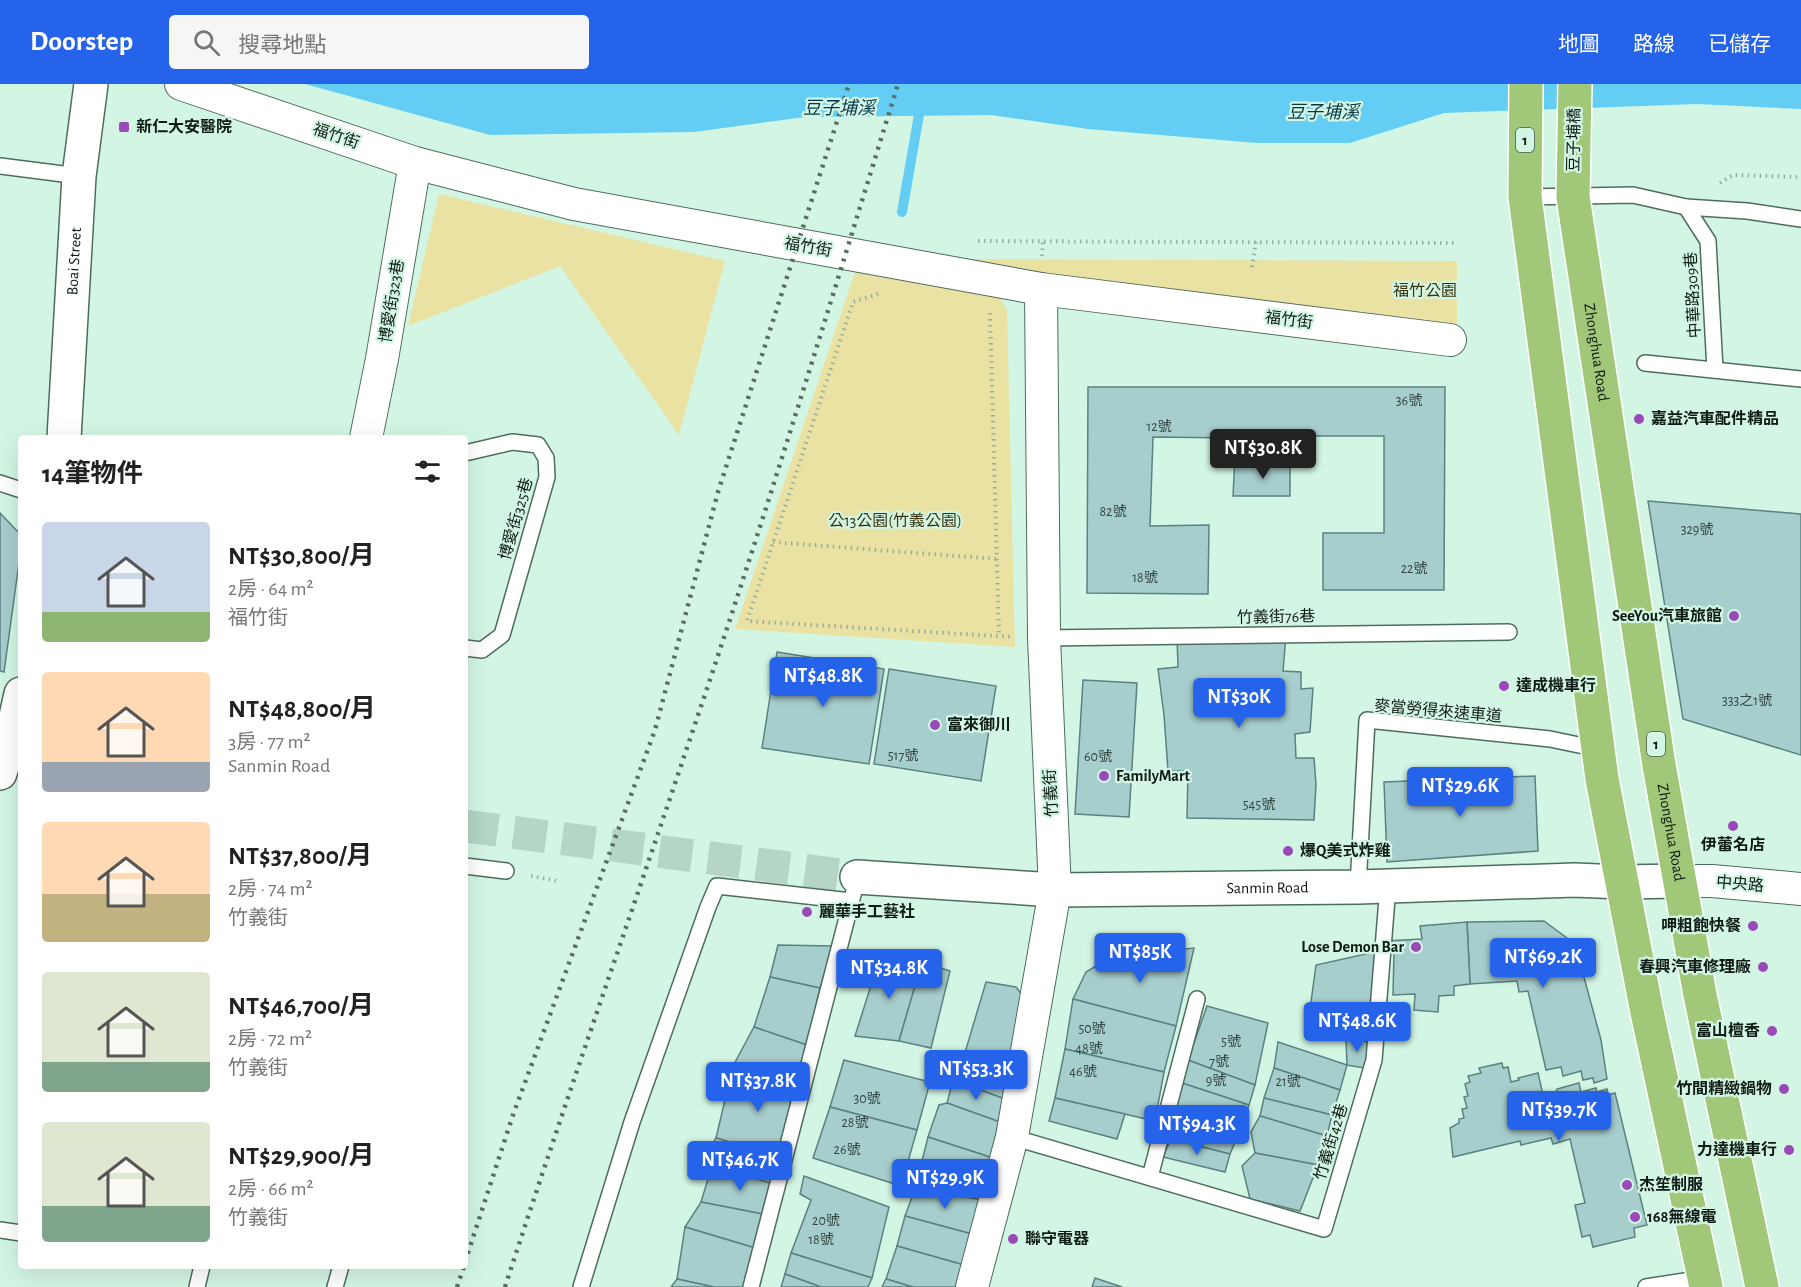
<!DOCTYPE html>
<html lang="zh-TW">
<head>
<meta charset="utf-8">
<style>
	body { margin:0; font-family:"Alegreya Sans","Noto Sans TC",sans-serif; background:#f6f6f6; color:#222; height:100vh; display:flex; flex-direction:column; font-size:22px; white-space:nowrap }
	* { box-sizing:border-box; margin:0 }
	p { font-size:20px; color:#767676 }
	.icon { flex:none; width:33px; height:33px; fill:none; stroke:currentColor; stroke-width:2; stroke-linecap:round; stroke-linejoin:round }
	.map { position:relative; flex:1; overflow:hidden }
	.drawer { position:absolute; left:18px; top:351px; width:450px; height:834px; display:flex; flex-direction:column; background:#fff; border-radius:6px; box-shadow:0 6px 24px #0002 }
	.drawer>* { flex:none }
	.price { position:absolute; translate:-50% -51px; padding:0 14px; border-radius:6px; background:#2563eb; color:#fff; font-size:20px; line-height:39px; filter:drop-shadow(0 2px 3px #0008) }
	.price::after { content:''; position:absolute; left:50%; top:36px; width:18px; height:14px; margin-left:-9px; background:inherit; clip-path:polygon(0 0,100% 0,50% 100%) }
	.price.on { background:#222; color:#fff }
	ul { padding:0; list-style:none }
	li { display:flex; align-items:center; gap:18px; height:150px; padding:0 24px }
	li span { display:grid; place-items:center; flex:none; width:168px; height:120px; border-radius:6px; color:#555 }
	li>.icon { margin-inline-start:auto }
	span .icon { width:72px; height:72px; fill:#fffc; stroke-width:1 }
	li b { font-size:26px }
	h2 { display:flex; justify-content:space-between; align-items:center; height:72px; padding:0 24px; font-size:26px }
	header { display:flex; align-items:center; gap:36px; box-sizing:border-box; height:84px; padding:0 30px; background:#2563eb; color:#fff }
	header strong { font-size:28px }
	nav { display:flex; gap:33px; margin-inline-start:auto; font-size:21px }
	.search { width:420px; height:54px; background:#f6f6f6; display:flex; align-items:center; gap:15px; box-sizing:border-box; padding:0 21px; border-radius:6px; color:#767676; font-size:22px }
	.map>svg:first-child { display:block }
	.green { fill:#e9e2a3 }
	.water { fill:#63cdf3 }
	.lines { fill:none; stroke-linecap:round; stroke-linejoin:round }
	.stream { stroke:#63cdf3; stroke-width:10 }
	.building { fill:#a6cecd; stroke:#5b8281; stroke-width:1.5 }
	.secondary-tunnel { stroke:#b5d5c5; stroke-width:33; stroke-dasharray:33 16; stroke-linecap:butt }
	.lane-casing { stroke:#4e6c5e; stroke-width:18 }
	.street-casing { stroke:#4e6c5e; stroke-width:34 }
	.secondary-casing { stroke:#4e6c5e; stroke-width:36 }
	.primary-casing { stroke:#fff; stroke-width:36 }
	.path { stroke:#94b0a2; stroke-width:4; stroke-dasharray:1.5 4.5; stroke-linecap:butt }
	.lane { stroke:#fff; stroke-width:15 }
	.street { stroke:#fff; stroke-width:32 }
	.secondary { stroke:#fff; stroke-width:33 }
	.primary { stroke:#a1c779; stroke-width:33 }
	.rail { stroke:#586d63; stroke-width:4.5; stroke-dasharray:3 6; stroke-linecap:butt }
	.poi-dot { fill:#9a49b8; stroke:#d3f6e4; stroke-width:2 }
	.labels { text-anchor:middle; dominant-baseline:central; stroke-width:4.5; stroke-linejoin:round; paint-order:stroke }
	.number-label { font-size:14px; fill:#344742 }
	.shield { fill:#d3f6e4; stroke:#495c52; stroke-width:1.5 }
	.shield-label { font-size:15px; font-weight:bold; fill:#0e1a14 }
	.poi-label { font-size:16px; font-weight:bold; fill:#0e1a14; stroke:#d3f6e4; text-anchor:start }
	.street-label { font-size:16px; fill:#0e1a14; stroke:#d3f6e4 }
	.park-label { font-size:16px; fill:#38330c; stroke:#d3f6e4 }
	.water-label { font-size:18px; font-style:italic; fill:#033646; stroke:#d3f6e4 }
</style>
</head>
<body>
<header>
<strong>Doorstep</strong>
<div class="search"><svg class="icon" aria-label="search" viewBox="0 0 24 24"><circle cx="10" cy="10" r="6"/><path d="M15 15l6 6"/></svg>搜尋地點</div>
<nav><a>地圖</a><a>路線</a><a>已儲存</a></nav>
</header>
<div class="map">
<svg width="1801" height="1203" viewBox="0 0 1801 1203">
	<rect width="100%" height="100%" fill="#d3f6e4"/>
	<g class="green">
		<path d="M439 110 725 177 679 351 560 182 408 242Z"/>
		<path d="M935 175 1457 177V242Z"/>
		<path d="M856 185 993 203 1007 226 1015 563 735 545Z"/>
	</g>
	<path class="water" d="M305 0H1801V25L1697 20 1444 29 1350 59H1257L1088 45 991 31 805 33 694 48 490 51Z"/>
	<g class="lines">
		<path class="stream" d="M902 128 920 25"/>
	</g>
	<g class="building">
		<path d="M1088 303H1445L1444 506H1323V449H1384V352H1290V412H1233L1236 354 1153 353 1150 442 1209 441 1208 510 1087 509Z"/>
		<path d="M1648 417 1801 430V671L1683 635Z"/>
		<path d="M0 429 21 451V464L4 588 0 587Z"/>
		<path d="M1286 551 1283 587 1301 588V605L1313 604 1310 648 1295 650 1296 674H1314L1316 700 1314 736 1187 734 1188 687H1168L1164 631 1158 585 1178 583 1177 553Z"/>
		<path d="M777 568 884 585 869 680 762 664Z"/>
		<path d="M889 585 996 602 981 697 874 680Z"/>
		<path d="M1083 596 1137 599 1129 733 1075 730Z"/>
		<path d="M1535 692 1538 767 1387 778 1384 698Z"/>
		<path d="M1544 837 1575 860 1601 956 1607 995 1594 999 1593 994 1583 996 1581 987 1563 992 1561 983 1546 986 1528 907 1519 908 1517 897 1470 900 1467 838Z"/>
		<path d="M1467 838 1470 900 1454 902V911L1439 912 1438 928 1414 926 1415 910 1393 911 1394 866H1385L1386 857 1422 855 1420 842Z"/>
		<path d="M778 861 833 862 820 904 770 893Z"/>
		<path d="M1194 864 1176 942 1073 915 1086 888 1111 873Z"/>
		<path d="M1379 867 1365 957 1307 947 1316 881Z"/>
		<path d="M879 876 922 878 899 957 855 952Z"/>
		<path d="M922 878 950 887 931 964 899 957Z"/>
		<path d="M770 893 820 904 807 961 754 943Z"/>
		<path d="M986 898 1016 903 1032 924 1016 972H964Z"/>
		<path d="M1073 915 1176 942 1164 988 1065 965Z"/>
		<path d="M1207 922 1268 939 1255 1001 1188 976Z"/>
		<path d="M754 943 807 961 793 1002 733 982Z"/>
		<path d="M1346 955 1370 958 1364 984 1347 981Z"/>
		<path d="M1278 958 1347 981 1340 1006 1274 984Z"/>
		<path d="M1065 965 1164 988 1155 1037 1055 1014Z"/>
		<path d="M964 972H1016L1013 992 959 978Z"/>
		<path d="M844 976 930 998 917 1046 830 1023Z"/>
		<path d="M1188 976 1255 1001 1249 1021 1182 999Z"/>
		<path d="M959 978 1013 992 1005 1015 953 996Z"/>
		<path d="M1502 979 1503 984 1508 983 1511 998 1519 996 1518 994 1538 989 1543 1011 1557 1007V1005L1579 999 1581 1008 1596 1004 1597 1008 1607 1005 1608 1011 1615 1009 1647 1141 1634 1144 1635 1153 1593 1163 1590 1151 1582 1153 1575 1121 1585 1119 1570 1055 1553 1060 1551 1054 1521 1061 1520 1057 1453 1073 1450 1044 1459 1039V1035L1464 1034 1462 1025 1467 1024 1464 1013 1468 1012 1465 1000 1470 998 1468 992 1481 989 1479 984Z"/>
		<path d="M733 982 793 1002 791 1075 716 1054Z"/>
		<path d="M1274 984 1340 1006 1332 1031 1264 1014Z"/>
		<path d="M953 996 1005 1015 1000 1038 947 1019Z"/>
		<path d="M1182 999 1249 1021 1243 1039 1192 1026 1174 1024Z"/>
		<path d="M1055 1014 1125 1030 1117 1055 1049 1037Z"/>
		<path d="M1264 1014 1332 1031 1327 1052 1260 1032Z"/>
		<path d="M947 1019 1000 1038 993 1074 928 1053 939 1021Z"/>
		<path d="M830 1023 917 1046 901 1102 813 1074Z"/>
		<path d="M1174 1024 1192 1026 1243 1039 1230 1070 1171 1055Z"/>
		<path d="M1260 1032 1327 1052 1318 1081 1255 1069 1251 1048Z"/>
		<path d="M928 1053 993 1074 983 1116 915 1105Z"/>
		<path d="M716 1054 791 1075 780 1102 701 1079Z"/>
		<path d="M1171 1055 1230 1070 1225 1088 1163 1073Z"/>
		<path d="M1255 1069 1318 1081 1300 1127 1250 1115 1242 1082Z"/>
		<path d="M712 1082 780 1102 773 1132 701 1118Z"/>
		<path d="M804 1092 889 1123 872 1194 791 1169 811 1116 800 1110Z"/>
		<path d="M915 1105 983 1116 972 1150 905 1132Z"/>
		<path d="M701 1118 773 1132 762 1166 685 1143Z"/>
		<path d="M905 1132 972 1150 964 1181 897 1162Z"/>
		<path d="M685 1143 762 1166 750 1203H714L677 1195Z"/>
		<path d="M897 1162 964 1181 958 1203H913L886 1195Z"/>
		<path d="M791 1169 872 1194 868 1203H821L785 1190Z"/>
		<path d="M785 1190 821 1203H781Z"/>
		<path d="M1095 1194 1122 1203H1092Z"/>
		<path d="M677 1195 714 1203H671Z"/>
		<path d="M886 1195 913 1203H882Z"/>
	</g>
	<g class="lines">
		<path class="secondary-tunnel" d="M465 742 857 793"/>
		<g class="lane-casing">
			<g id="lane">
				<path d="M0 82 79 92"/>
				<path d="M1525 113 1633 111 1686 123 1708 157 1715 286"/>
				<path d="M1686 123 1747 127 1801 135"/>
				<path d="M1645 279 1801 295"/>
				<path d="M465 369 512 358 538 361 546 374 547 393 502 551 482 566 465 564"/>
				<path d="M0 399 21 406"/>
				<path d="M1044 554 1509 548"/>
				<path d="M465 782 506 787"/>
				<path d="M1358 803 1367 636 1550 655 1598 665"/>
				<path d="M1012 1053 1324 1145 1374 976 1388 802"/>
				<path d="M1150 1093 1197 915"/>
				<path d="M0 1146 21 1149"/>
				<path d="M197 1203 202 1182"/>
				<path d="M335 1203 341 1182"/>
				<path d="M581 1203 632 1038 708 823 717 802 851 817"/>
				<path d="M751 1203 854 807"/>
				<path d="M1646 1203 1704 1194"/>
			</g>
		</g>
		<g class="street-casing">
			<g id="street">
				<path d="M181 0 415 79 574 120 1041 205 1450 256"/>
				<path d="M366 354 382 275 415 79"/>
				<path d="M1679 797H1712L1801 805"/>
				<path d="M972 1203 1012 1053 1055 806 1044 554 1041 205"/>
			</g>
		</g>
		<g class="secondary-casing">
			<g id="secondary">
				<path id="s1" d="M64 354 79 92 91 0"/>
				<path d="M0 689 13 646 21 610"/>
				<path id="s2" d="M857 793 1055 806 1358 803 1575 796 1621 798 1679 797"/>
			</g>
		</g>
		<g class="primary-casing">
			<g id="primary">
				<path d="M1526 0 1525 113 1602 695 1647 928 1706 1203"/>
				<path id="s3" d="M1575 0 1573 113 1659 681 1700 911 1762 1203"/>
			</g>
		</g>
		<g class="path">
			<path d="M1720 99 1733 91 1801 93"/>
			<path d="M978 157 1454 159"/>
			<path d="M1042 172 1043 158"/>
			<path d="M1252 183 1256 158"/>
			<path d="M878 210 853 218 747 537 1013 553"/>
			<path d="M990 229 999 552"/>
			<path d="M773 458 997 475"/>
			<path d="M531 792 558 797"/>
		</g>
		<use href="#lane" class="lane"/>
		<use href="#street" class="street"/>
		<use href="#secondary" class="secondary"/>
		<use href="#primary" class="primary"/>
		<g class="rail">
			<path d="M465 1178 513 1031 655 646 718 408 849 0"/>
			<path d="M457 1203 464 1182"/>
			<path d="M505 1203C565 1018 630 834 692 649 765 434 831 217 898 0"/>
		</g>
	</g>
	<g class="poi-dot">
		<rect x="118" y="37" width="12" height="12" rx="3"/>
		<circle cx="1639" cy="335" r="6"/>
		<circle cx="1734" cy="532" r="6"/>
		<circle cx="1504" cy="602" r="6"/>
		<circle cx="935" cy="641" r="6"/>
		<circle cx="1104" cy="692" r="6"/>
		<circle cx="1733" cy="742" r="6"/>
		<circle cx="1288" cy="767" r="6"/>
		<circle cx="807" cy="828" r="6"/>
		<circle cx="1753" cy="842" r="6"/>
		<circle cx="1416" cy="863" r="6"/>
		<circle cx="1763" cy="883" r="6"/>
		<circle cx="1772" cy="947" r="6"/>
		<circle cx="1784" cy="1005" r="6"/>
		<circle cx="1789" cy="1066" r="6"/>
		<circle cx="1627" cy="1101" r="6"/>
		<circle cx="1635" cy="1133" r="6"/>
		<circle cx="1013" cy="1155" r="6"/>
	</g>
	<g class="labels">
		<g class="number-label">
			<text x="1409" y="317">36號</text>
			<text x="1159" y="343">12號</text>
			<text x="1113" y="428">82號</text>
			<text x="1697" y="446">329號</text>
			<text x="1414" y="485">22號</text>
			<text x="1145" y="494">18號</text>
			<text x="1747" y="617">333之1號</text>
			<text x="903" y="672">517號</text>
			<text x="1098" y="673">60號</text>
			<text x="1259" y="721">545號</text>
			<text x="1092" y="945">50號</text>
			<text x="1231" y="958">5號</text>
			<text x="1089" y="965">48號</text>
			<text x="1219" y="978">7號</text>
			<text x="1083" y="988">46號</text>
			<text x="1216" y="997">9號</text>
			<text x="1288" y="998">21號</text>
			<text x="867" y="1015">30號</text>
			<text x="855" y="1039">28號</text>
			<text x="847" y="1066">26號</text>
			<text x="826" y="1137">20號</text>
			<text x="821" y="1156">18號</text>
		</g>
		<g class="shield">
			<rect x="1516" y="44" width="18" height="24" rx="4.5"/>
			<rect x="1647" y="648" width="18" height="24" rx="4.5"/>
		</g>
		<g class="shield-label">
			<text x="1525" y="56">1</text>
			<text x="1656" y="660">1</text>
		</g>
		<g class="poi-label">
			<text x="136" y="43">新仁大安醫院</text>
			<text x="1651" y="335">嘉益汽車配件精品</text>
			<text x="1722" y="532" text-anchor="end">SeeYou汽車旅館</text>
			<text x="1516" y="602">達成機車行</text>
			<text x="947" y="641">富來御川</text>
			<text x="1116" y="692">FamilyMart</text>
			<text x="1733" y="761" text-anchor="middle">伊蕾名店</text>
			<text x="1300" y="767">爆Q美式炸雞</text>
			<text x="819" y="828">麗華手工藝社</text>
			<text x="1741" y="842" text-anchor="end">呷粗飽快餐</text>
			<text x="1404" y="863" text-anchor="end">Lose Demon Bar</text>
			<text x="1751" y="883" text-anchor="end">春興汽車修理廠</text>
			<text x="1760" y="947" text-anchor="end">富山檀香</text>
			<text x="1772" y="1005" text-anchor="end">竹間精緻鍋物</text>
			<text x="1777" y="1066" text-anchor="end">力達機車行</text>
			<text x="1639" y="1101">杰笙制服</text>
			<text x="1647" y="1133">168無線電</text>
			<text x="1025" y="1155">聯守電器</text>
		</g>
		<g class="street-label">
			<text transform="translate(336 52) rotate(19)">福竹街</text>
			<text transform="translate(1574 56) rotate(-89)">豆子埔橋</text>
			<text transform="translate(808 163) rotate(10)">福竹街</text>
			<text stroke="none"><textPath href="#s1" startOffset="177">Boai Street</textPath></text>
			<text transform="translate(1693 211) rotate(-93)">中華路309巷</text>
			<text transform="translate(392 217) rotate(-81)">博愛街323巷</text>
			<text transform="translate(1289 236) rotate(7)">福竹街</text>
			<text stroke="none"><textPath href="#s3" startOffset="270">Zhonghua Road</textPath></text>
			<text transform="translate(516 435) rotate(-74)">博愛街325巷</text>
			<text transform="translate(1276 533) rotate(-1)">竹義街76巷</text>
			<text transform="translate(1438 627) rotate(5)">麥當勞得來速車道</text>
			<text transform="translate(1051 709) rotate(-93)">竹義街</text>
			<text stroke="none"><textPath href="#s3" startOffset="756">Zhonghua Road</textPath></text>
			<text transform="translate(1740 800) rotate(5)">中央路</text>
			<text stroke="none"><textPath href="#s2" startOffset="411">Sanmin Road</textPath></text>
			<text transform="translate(1331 1058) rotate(-73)">竹義街42巷</text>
		</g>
		<g class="park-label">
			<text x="1425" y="207">福竹公園</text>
			<text x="895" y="437">公13公園(竹義公園)</text>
		</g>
		<g class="water-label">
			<text x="839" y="25">豆子埔溪</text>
			<text x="1323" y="29">豆子埔溪</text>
		</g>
	</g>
</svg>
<b class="price on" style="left:1263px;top:396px">NT$30.8K</b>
<b class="price" style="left:823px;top:624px">NT$48.8K</b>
<b class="price" style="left:1239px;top:645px">NT$30K</b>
<b class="price" style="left:1460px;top:734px">NT$29.6K</b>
<b class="price" style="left:1140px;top:900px">NT$85K</b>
<b class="price" style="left:1543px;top:905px">NT$69.2K</b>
<b class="price" style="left:889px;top:916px">NT$34.8K</b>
<b class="price" style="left:1357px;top:969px">NT$48.6K</b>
<b class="price" style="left:976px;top:1017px">NT$53.3K</b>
<b class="price" style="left:758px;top:1029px">NT$37.8K</b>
<b class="price" style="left:1559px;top:1058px">NT$39.7K</b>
<b class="price" style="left:1197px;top:1072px">NT$94.3K</b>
<b class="price" style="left:740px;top:1108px">NT$46.7K</b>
<b class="price" style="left:945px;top:1126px">NT$29.9K</b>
<section class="drawer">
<h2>14筆物件<svg class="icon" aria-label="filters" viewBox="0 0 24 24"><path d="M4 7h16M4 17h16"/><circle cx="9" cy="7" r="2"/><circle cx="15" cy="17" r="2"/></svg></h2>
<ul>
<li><span style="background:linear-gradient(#c9d6e8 75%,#8fb573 0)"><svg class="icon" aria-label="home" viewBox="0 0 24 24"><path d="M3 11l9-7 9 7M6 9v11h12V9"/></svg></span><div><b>NT$30,800/月</b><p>2房 · 64 m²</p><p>福竹街</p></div></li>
<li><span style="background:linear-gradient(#ffd9b3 75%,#9aa5b1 0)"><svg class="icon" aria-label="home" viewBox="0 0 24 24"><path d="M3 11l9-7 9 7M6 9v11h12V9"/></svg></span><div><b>NT$48,800/月</b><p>3房 · 77 m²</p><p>Sanmin Road</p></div></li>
<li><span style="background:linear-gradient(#ffd9b3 60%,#c2b280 0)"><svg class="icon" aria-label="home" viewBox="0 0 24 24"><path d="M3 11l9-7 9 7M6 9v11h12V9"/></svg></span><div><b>NT$37,800/月</b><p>2房 · 74 m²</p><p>竹義街</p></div></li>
<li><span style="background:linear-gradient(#dfe7d0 75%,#7fa58c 0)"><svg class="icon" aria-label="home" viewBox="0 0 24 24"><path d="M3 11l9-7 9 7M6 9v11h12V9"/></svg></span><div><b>NT$46,700/月</b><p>2房 · 72 m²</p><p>竹義街</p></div></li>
<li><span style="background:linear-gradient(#dfe7d0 70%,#7fa58c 0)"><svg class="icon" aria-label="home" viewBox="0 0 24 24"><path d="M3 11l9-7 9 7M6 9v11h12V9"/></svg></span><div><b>NT$29,900/月</b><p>2房 · 66 m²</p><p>竹義街</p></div></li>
</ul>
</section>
</div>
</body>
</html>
